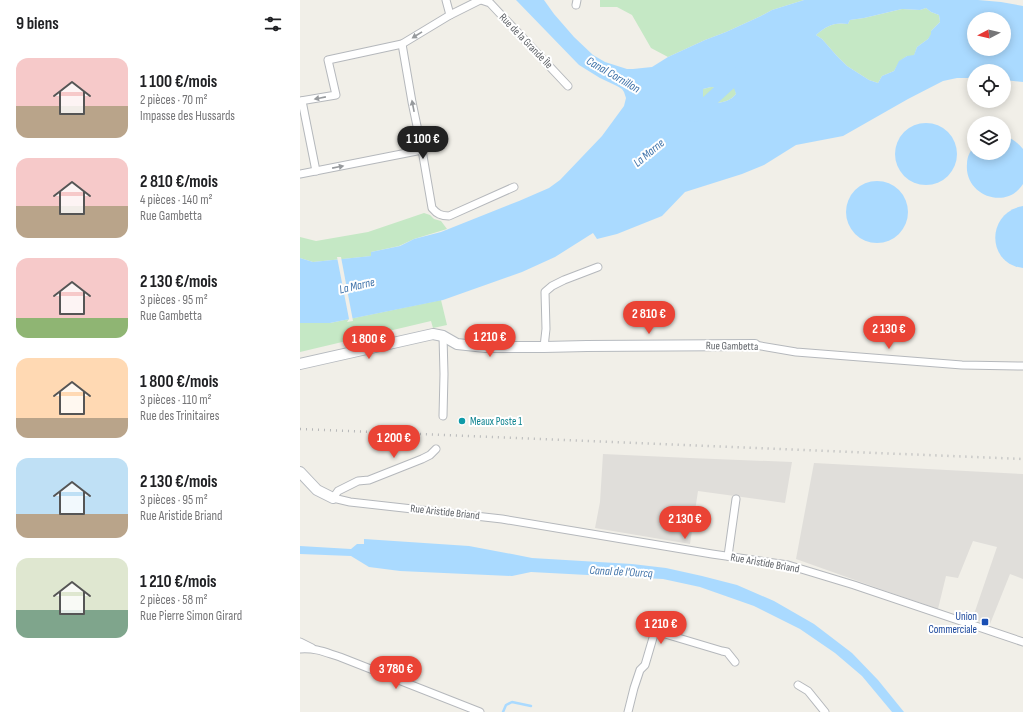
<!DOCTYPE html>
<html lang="fr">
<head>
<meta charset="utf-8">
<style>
	body { margin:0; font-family:"Sofia Sans Condensed",sans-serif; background:#f2f2f2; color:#202124; height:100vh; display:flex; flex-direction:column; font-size:15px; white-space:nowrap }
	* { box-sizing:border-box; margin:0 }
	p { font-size:13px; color:#757577 }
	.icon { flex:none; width:22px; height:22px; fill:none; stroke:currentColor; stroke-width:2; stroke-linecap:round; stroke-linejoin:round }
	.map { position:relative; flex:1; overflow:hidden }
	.details { display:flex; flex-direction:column; background:#fff; width:300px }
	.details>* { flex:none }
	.needle { width:26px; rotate:263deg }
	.controls { position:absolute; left:667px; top:12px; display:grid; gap:8px }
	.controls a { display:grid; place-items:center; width:44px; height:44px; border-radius:50%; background:#fff; box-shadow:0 2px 10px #0003; font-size:20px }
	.price { position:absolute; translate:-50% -34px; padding:0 9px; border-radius:14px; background:#ea4335; color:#fff; font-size:13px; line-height:26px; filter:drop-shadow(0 1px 2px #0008) }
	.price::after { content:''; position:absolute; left:50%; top:24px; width:12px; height:9px; margin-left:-6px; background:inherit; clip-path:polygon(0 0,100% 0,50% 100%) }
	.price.on { background:#222; color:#fff }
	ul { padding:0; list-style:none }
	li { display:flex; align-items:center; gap:12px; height:100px; padding:0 16px }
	li span { display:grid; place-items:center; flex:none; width:112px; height:80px; border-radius:12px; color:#555 }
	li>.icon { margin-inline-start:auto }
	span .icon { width:48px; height:48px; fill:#fffc; stroke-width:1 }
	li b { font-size:17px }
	h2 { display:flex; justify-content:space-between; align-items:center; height:48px; padding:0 16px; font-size:17px }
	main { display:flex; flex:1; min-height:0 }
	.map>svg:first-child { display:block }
	.industrial { fill:#e0deda }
	.green { fill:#c5e8c5 }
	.water { fill:#aadaff; fill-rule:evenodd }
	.pier { fill:#f1efe8 }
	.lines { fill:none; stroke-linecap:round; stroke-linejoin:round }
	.stream { stroke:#aadaff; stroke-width:2.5 }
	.river { stroke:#aadaff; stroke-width:14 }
	.street-casing { stroke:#b5b8bc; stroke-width:9 }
	.secondary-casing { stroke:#b6babf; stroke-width:12 }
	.street { stroke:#fff; stroke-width:7 }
	.secondary { stroke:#fff; stroke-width:10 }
	.rail { stroke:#b6b7b8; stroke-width:2.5; stroke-dasharray:1 5; stroke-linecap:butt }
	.oneway { fill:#979a9d }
	.culture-dot { fill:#0f9aa8; stroke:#fff; stroke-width:1.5 }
	.transit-dot { fill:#1a4fb4; stroke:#fff; stroke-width:1.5 }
	.labels { text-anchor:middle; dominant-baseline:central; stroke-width:4; stroke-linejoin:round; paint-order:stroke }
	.street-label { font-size:11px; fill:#5f6368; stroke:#fff }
	.culture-label { font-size:11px; fill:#0d838f; stroke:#fff; text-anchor:start }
	.transit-label { font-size:11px; fill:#164399; stroke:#fff; text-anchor:end }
	.water-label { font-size:12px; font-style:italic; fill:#4174aa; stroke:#fff }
</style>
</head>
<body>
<main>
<section class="details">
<h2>9 biens<svg class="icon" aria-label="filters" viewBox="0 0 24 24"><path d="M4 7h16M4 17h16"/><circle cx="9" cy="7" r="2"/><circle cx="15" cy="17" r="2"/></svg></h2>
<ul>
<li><span style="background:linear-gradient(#f6c9c9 60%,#b9a48a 0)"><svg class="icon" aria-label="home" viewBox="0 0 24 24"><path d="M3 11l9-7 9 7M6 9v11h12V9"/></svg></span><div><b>1 100 €/mois</b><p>2 pièces · 70 m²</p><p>Impasse des Hussards</p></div></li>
<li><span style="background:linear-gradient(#f6c9c9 60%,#b9a48a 0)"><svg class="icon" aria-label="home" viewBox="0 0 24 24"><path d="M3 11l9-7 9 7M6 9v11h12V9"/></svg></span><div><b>2 810 €/mois</b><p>4 pièces · 140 m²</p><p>Rue Gambetta</p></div></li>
<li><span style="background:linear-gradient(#f6c9c9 75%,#8fb573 0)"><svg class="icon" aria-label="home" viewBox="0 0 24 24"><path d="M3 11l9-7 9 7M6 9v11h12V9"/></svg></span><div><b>2 130 €/mois</b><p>3 pièces · 95 m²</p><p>Rue Gambetta</p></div></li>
<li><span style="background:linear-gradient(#ffd9b3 75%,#b9a48a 0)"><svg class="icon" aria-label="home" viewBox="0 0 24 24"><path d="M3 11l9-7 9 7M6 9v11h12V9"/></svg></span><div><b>1 800 €/mois</b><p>3 pièces · 110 m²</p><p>Rue des Trinitaires</p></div></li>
<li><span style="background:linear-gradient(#bfe0f5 70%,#b9a48a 0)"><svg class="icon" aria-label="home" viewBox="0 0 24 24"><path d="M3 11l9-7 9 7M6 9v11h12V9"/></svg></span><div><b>2 130 €/mois</b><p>3 pièces · 95 m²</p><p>Rue Aristide Briand</p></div></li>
<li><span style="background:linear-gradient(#dfe7d0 65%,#7fa58c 0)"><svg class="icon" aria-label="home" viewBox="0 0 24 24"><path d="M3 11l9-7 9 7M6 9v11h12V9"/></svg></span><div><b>1 210 €/mois</b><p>2 pièces · 58 m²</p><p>Rue Pierre Simon Girard</p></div></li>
</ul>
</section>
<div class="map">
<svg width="723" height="712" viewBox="0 0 723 712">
	<rect width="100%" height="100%" fill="#f1efe8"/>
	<g class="industrial">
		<path d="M303 454 390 458 492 462 485 503 398 491 390 544 295 528 300 502Z"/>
		<path d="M514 463 723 474V579L710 574 690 624 672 620 697 547 673 541 658 578 646 576 638 609 583 590 496 559Z"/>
	</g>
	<g class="green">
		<path d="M300 0H504L472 10 461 16 426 32 405 40 368 57 351 48 332 15 317 7H300Z"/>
		<path d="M626 8 631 12 639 15 640 22 631 31 632 34 628 39 617 47 614 56H607L600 61 594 71 582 76 578 83 569 80 547 66 536 55 522 39 516 35C527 26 533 22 548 24L550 20 564 18 602 9 620 10Z"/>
		<path d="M411 87C419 88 427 86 435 88L436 94C429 103 416 104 406 102L403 97V89Z"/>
		<path d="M124 213 130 215 134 219 141 221 147 229 114 239 99 246 71 252 72 256 13 262 0 258V237L16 241 68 232Z"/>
		<path d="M141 300 147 325 133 328 131 321 0 352V323H30Z"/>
	</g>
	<g class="water">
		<path d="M216 0H244L254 14 274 37 293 55 305 62 327 69H333L352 67 368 57 405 40 426 32 461 16 472 10 504 0H678L701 2 723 6V82L704 80V71H674V78H657L643 81 608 99 543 136 496 145 464 165 442 174 385 192 362 216 317 234 297 239 293 233 255 257 222 272 143 300 30 323H0V258L13 262 71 256V252L100 246 114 239 141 232 219 201 249 188 260 180 302 136 324 106 326 98 324 92 322 89 317 86 300 78 279 65ZM626 8 631 12 639 15 640 22 631 31V34L628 39 617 47 614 55 607 56 599 61 594 71 582 76 578 83 569 80 547 66 536 55 522 39 516 35C527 26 533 22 548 24L550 20 564 18 602 9 620 10ZM674 19H704V49H674ZM411 87C419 88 427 86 434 88L436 94C429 103 416 104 406 102L403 97V89Z"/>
		<circle cx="626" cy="154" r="31"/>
		<path d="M704 136C712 138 718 143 723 149V184C706 211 664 195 667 164 667 157 670 151 674 147V153H704Z"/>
		<circle cx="577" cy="212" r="31"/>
		<path d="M723 206V268C686 264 686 212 723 206Z"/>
		<path d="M64 539 169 546 212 554 232 558 332 564 366 568 402 576 437 585 474 601 514 624 552 653 578 680 604 712H592L562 676 535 653 500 629 454 606 400 587 363 579 231 572 212 576 100 571 69 567 51 556 0 554V546L51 549 57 544H64Z"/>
	</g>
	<path class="pier" d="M37 257H41L53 321 47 322 49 319Z"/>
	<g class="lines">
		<path class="stream" d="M203 712 206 705 212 702 231 706"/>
		<path class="river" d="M394 115 439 74"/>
		<g class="street-casing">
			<g id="street">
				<path d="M146 0 150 15"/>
				<path d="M181 0 190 3 268 86"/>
				<path d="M276 5 277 0"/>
				<path d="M0 101 36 95 28 60 102 44 150 15 180 0"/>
				<path d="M2 101 16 171"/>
				<path d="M122 150 132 208C137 214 141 216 149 216L214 187"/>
				<path d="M0 174 122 150 112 102 102 44"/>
				<path d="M143 336 144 374 143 416"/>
				<path d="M455 345 496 352 662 365 723 366"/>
				<path d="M244 347 246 329 245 292 252 286 264 280 298 267"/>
				<path d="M136 449 130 455 122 459 69 480 58 481 38 491 33 498 50 502 202 519 412 554 488 565 554 585 723 642"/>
				<path d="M428 556 436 499"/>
				<path d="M0 642 12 648"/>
				<path d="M0 649C17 648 24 652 40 657L180 712"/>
				<path d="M498 685 508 691 525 712"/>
				<path d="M328 712 334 688 340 670 345 665 355 631 422 651 427 652 435 662"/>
			</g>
		</g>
		<g class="secondary-casing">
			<g id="secondary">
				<path d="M0 364 133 334 143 336 157 344 185 347H244L287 346 455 345"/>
				<path d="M0 472 17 490 33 498"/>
			</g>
		</g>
		<use href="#street" class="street"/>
		<use href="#secondary" class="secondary"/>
		<path class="rail" d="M0 429 723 459"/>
	</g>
	<defs><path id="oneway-solid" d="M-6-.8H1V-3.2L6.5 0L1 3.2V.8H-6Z"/></defs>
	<g class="oneway">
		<use href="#oneway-solid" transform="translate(117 35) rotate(148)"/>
		<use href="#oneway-solid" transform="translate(20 98) rotate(169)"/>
		<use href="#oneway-solid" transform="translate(113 106) rotate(-101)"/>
		<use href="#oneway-solid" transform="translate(38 167) rotate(-11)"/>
	</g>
	<circle class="culture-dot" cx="162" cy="421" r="4"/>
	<rect class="transit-dot" x="681" y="618" width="8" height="8" rx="2"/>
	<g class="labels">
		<g class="street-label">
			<text transform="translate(226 41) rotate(46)">Rue de la Grande Île</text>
			<text transform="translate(432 346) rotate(1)">Rue Gambetta</text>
			<text transform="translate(145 512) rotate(6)">Rue Aristide Briand</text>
			<text transform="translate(465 563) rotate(10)">Rue Aristide Briand</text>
		</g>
		<g class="culture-label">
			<text x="170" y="421">Meaux Poste 1</text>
		</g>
		<g class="transit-label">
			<text x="677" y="616">Union<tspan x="677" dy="13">Commerciale</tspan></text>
		</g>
		<g class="water-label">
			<text transform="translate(313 75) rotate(30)">Canal Cornillon</text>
			<text transform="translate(349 153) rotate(-40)">La Marne</text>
			<text transform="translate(57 286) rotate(-13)">La Marne</text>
			<text transform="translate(321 572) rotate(3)">Canal de l'Ourcq</text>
		</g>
	</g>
</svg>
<div class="controls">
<a><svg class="needle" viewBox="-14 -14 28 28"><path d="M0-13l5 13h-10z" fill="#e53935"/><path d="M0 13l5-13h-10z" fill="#757577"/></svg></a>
<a><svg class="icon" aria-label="locate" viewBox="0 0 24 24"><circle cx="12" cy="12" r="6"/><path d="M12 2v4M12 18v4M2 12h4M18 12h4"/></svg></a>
<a><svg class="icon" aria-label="layers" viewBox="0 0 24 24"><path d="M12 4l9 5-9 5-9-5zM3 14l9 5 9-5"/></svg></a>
</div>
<b class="price on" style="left:123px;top:160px">1 100 €</b>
<b class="price" style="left:349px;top:335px">2 810 €</b>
<b class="price" style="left:589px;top:350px">2 130 €</b>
<b class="price" style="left:190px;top:358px">1 210 €</b>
<b class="price" style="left:69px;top:360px">1 800 €</b>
<b class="price" style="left:94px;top:459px">1 200 €</b>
<b class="price" style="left:385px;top:540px">2 130 €</b>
<b class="price" style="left:361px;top:645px">1 210 €</b>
<b class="price" style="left:96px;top:690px">3 780 €</b>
</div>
</main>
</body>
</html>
